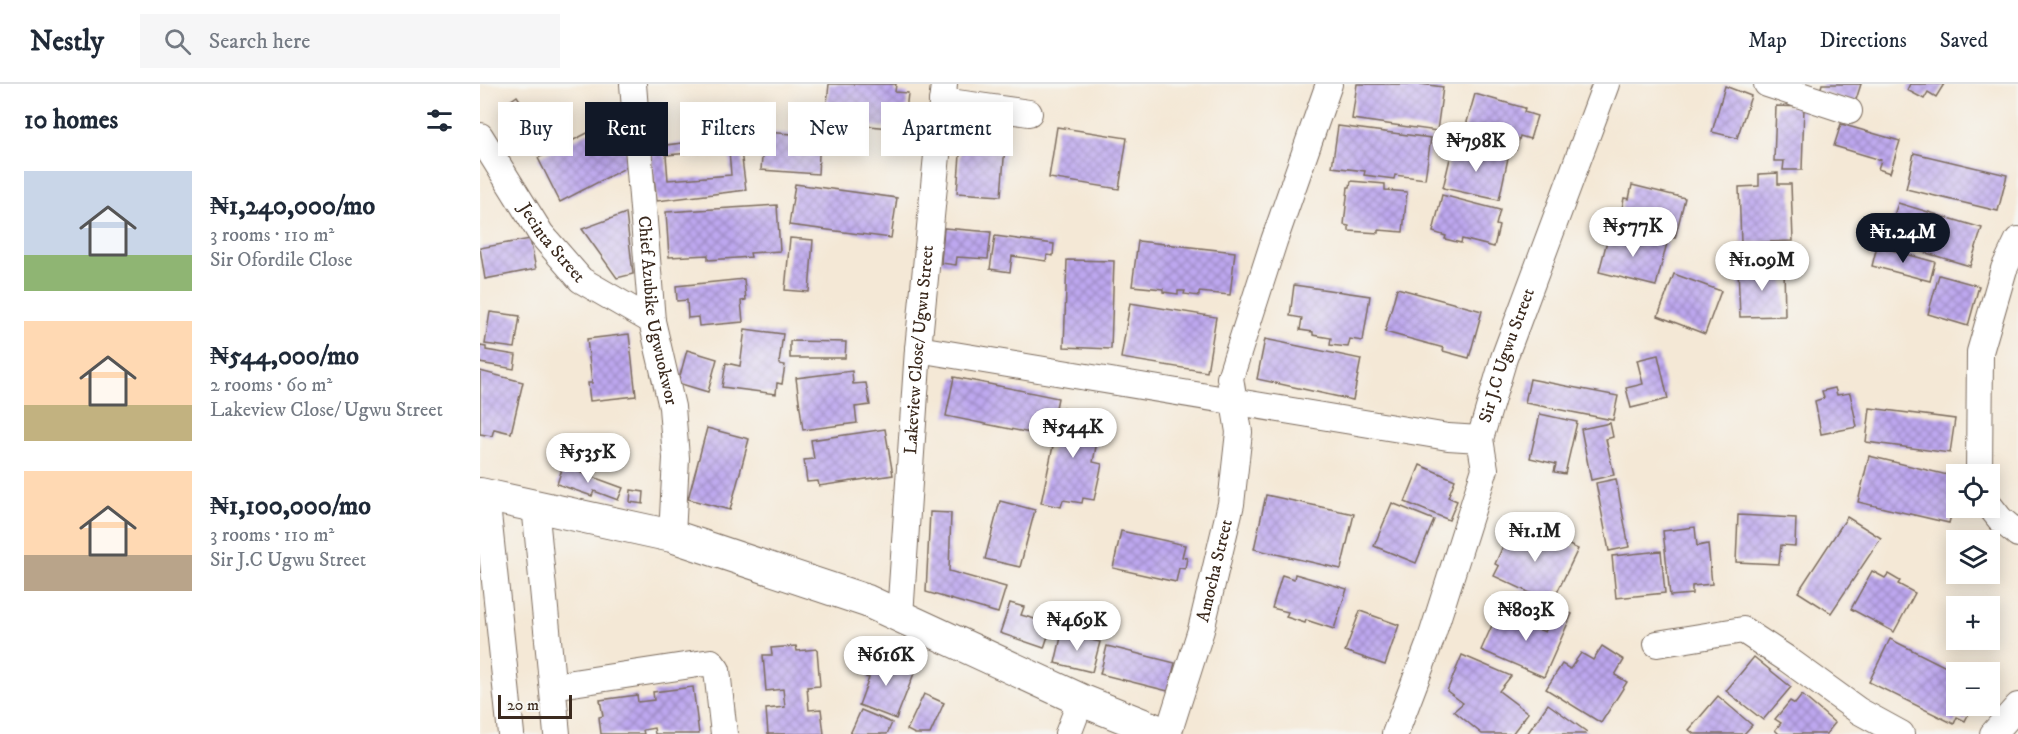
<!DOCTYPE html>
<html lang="en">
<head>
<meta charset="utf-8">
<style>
	body { margin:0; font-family:"IM FELL DW Pica",serif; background:#f6f6f7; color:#1f2937; height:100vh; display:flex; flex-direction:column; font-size:22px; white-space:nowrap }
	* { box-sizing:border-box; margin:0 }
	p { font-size:20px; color:#747a83 }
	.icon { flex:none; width:33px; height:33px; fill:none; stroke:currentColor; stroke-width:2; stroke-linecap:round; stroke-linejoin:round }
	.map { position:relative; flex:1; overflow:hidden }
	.panel { display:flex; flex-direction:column; background:#fff; width:480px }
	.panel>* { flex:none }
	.top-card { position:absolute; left:18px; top:18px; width:570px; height:54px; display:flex; gap:12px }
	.fabs { position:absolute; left:1466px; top:380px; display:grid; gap:12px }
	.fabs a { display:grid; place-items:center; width:54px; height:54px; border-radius:0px; background:#fff; box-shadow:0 3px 15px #0003; font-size:30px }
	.scale { position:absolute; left:18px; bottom:15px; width:74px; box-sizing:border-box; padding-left:6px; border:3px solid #3b2a1e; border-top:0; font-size:16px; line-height:21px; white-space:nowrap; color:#3b2a1e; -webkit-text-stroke:4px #f6f6f2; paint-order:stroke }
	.price { position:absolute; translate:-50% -51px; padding:0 14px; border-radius:21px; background:#fff; color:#222; font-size:20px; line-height:39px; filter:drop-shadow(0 2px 3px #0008) }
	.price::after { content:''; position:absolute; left:50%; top:36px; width:18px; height:14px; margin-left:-9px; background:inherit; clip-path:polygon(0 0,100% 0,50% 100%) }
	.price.current { background:#111827; color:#fff }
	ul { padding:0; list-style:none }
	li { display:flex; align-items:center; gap:18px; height:150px; padding:0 24px }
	li span { display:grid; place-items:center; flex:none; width:168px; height:120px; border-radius:0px; color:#555 }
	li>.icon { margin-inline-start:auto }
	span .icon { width:72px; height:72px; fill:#fffc; stroke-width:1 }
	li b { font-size:26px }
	h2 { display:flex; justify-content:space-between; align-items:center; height:72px; padding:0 24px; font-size:26px }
	.pill { padding:0 21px; border-radius:0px; background:#fff; box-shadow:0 3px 15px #0003; font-size:21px; line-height:54px }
	.pill.current { background:#111827; color:#fff }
	header { display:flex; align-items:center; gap:36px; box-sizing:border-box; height:84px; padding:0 30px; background:#fff; border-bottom:2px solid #e0e1e3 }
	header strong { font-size:28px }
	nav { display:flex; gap:33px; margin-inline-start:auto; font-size:21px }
	.search { width:420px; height:54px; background:#f6f6f7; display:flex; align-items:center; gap:15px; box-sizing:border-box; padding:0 21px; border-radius:0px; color:#747a83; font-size:22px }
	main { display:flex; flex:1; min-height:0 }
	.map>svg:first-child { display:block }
	.building { fill:url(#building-cross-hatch); fill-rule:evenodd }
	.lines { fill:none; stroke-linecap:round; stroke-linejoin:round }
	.minor-casing { stroke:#7c6c5e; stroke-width:28 }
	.tertiary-casing { stroke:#7c6c5e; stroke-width:34 }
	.minor { stroke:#fff; stroke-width:26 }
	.tertiary { stroke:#fff; stroke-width:32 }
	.labels { text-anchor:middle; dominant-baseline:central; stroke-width:5; stroke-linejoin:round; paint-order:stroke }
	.street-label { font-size:18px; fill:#3b2a1e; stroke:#f6f6f2 }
</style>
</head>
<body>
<header>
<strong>Nestly</strong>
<div class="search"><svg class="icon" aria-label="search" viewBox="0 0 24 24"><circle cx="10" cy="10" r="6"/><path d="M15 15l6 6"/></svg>Search here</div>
<nav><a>Map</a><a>Directions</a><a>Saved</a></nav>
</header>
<main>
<section class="panel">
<h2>10 homes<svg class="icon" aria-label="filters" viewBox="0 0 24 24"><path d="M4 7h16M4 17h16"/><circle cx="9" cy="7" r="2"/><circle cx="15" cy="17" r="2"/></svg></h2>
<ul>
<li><span style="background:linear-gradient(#c9d6e8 70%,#8fb573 0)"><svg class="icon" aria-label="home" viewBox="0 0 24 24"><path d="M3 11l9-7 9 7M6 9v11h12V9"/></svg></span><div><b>₦1,240,000/mo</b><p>3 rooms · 110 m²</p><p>Sir Ofordile Close</p></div></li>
<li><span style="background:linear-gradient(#ffd9b3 70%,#c2b280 0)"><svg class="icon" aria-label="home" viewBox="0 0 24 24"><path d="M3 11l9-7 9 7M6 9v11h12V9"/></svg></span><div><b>₦544,000/mo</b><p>2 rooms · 60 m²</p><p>Lakeview Close/ Ugwu Street</p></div></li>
<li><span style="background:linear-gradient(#ffd9b3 70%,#b9a48a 0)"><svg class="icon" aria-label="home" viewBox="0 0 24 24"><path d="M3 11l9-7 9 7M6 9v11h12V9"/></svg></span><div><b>₦1,100,000/mo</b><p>3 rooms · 110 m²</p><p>Sir J.C Ugwu Street</p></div></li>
</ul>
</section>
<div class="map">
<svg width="1538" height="650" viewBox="0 0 1538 650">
	<defs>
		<pattern id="building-cross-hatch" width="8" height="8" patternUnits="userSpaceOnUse" patternTransform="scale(1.5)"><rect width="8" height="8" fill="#bda7ef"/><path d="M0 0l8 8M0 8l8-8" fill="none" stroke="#9b88c1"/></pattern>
	</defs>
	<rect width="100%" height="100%" fill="#f6f6f2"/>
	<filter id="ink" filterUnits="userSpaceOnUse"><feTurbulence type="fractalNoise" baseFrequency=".0167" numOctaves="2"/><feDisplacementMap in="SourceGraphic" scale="12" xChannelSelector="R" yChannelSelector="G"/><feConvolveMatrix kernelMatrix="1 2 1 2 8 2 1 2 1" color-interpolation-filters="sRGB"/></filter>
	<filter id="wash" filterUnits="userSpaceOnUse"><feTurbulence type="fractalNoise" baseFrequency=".008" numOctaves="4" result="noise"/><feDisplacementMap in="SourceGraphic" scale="24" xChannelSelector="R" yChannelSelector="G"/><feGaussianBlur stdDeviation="1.35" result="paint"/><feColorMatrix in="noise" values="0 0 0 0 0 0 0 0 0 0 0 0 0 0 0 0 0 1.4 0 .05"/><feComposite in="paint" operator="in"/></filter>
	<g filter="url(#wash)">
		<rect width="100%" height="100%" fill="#f4e8d6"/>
		<g id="blocks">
			<g class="building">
				<path d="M349 0H416L415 8 428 9 425 36 412 34 411 44 345 38Z"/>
				<path d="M877 0H941L963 3 957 47 872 35Z"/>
				<path d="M1342 0H1381L1375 19 1340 7Z"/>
				<path d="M1430 0H1464L1456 13 1448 8 1444 15 1427 6Z"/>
				<path d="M1245 2 1271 12 1257 54 1232 48Z"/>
				<path d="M995 10 1045 24 1044 28 1057 32 1050 55 1040 52 1036 66 983 52Z"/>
				<path d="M37 12 47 27 33 37 23 22Z"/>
				<path d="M273 20 275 42 259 52 266 106 177 117 170 63 259 52 261 21ZM249 66 251 91 188 96 186 71Z"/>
				<path d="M1296 22 1324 23 1322 86H1303L1304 77H1294Z"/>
				<path d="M483 33 527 37 521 112 477 109Z"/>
				<path d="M131 37 153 80 80 118 58 74Z"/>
				<path d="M1361 40 1420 57 1410 89 1398 85 1401 76 1354 62Z"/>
				<path d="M858 42 951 54 945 95 915 91 914 95 884 91 885 87 852 83Z"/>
				<path d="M577 43 647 54 639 105 569 94Z"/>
				<path d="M284 48 340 52 338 90 281 86Z"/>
				<path d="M973 62 1028 74 1019 116 963 104Z"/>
				<path d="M1434 69 1527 91 1518 127 1426 105Z"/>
				<path d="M1298 89V100H1311L1313 157 1261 159 1259 103 1279 102V90Z"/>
				<path d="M871 97 905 100V106L927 108 923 148 899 146V149L869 147V142L864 141 868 103H870Z"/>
				<path d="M315 100 417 114 411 154 309 141Z"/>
				<path d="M1152 101 1205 114 1195 154 1143 141 1145 131 1141 130 1144 114 1149 115Z"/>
				<path d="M962 111 1020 126 1016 141 1019 142 1014 163 982 155 981 159 965 155 966 152 953 148Z"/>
				<path d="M1418 119 1502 144 1490 182 1406 157Z"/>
				<path d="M297 121 300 167 270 169 271 173 228 176V171L189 173 186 128Z"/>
				<path d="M146 129 153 190 137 194 102 145Z"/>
				<path d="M464 144 511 148 508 175 477 173 476 181 461 179Z"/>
				<path d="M1130 145 1187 159 1176 202 1119 188Z"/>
				<path d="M515 152 574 160 573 172 567 171 566 177 532 172 530 188 510 185Z"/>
				<path d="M310 154 333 156 329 208 305 206Z"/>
				<path d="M50 155 56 185 5 195 0 164Z"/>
				<path d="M658 157 755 168 750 211 719 208V212L704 210 705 207H698V210L683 208V205L652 202Z"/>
				<path d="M1397 162 1455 178 1450 197 1392 182Z"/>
				<path d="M587 176 634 177 631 265 584 263Z"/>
				<path d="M1304 183 1305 232 1260 233 1258 184Z"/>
				<path d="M1194 190 1241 207 1225 250 1178 232Z"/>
				<path d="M1459 191 1499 202 1488 242 1448 230Z"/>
				<path d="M264 195 266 216 261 217 263 238 219 242 218 233 208 234 207 216 197 217 196 202Z"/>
				<path d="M814 201 890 212 883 257 870 255 868 263 850 261 851 254 833 251V248L820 246 822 234 810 232Z"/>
				<path d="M917 204 1002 227 989 274 963 267 964 264 905 248Z"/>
				<path d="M650 219 736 233 727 288 641 274Z"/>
				<path d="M10 228 40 232 35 264 5 260Z"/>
				<path d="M265 245 303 250 299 280 305 281 302 300 297 299 296 310 242 303 246 279 260 282Z"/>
				<path d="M149 250 156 312 110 317 108 299H112L107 255Z"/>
				<path d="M785 255 881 275 873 316 777 295Z"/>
				<path d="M310 257 366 258 365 274H310Z"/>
				<path d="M0 262 6 263V266L36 271 34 285 0 279Z"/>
				<path d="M207 266 237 275 228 308 198 299Z"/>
				<path d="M1178 271 1188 315 1151 324 1146 304 1163 300 1157 276Z"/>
				<path d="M0 287 43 298 31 349 14 345 12 352 0 350Z"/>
				<path d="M372 287 373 300 386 299 390 321 375 323 377 339 323 346 316 294Z"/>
				<path d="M474 293 578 314 570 353 466 332Z"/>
				<path d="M1050 295 1138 312 1133 336 1045 319Z"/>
				<path d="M1355 304 1357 311 1370 309 1377 343 1341 350 1335 317 1344 314 1342 307Z"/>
				<path d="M581 324 622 332 613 378 622 380 614 416 603 414 602 419 583 416 581 423 561 419Z"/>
				<path d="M1390 324 1475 335 1470 369 1386 358Z"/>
				<path d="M1060 330 1097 338 1085 390 1074 388 1076 380 1050 374Z"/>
				<path d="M1130 339 1133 353 1126 355 1134 391 1111 396 1101 345Z"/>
				<path d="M227 344 269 355 250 426 208 415Z"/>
				<path d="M405 345 413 391 339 402 338 397 327 398 324 376 334 375 331 356Z"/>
				<path d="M1389 372 1476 393V412L1469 439 1378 418Z"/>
				<path d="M940 381 975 396 968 413 977 417 969 436 925 418Z"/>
				<path d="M83 382 143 404 138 416 114 407 112 412 77 400Z"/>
				<path d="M1136 395 1149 463 1129 467 1116 399Z"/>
				<path d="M151 406 164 408 163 420 150 418Z"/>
				<path d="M786 411 874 430 861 485 774 465Z"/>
				<path d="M520 417 555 426 540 483 505 475Z"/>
				<path d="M912 419 954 436 936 479 894 462Z"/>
				<path d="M450 428 471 429 469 487 526 503 518 529 446 508Z"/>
				<path d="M1258 431 1316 434 1315 462 1301 461 1299 480 1256 478Z"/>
				<path d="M1367 433 1401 454 1351 529 1318 508Z"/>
				<path d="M1044 440 1098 465 1072 519 1014 492 1019 482 1015 480 1024 460 1028 462 1034 450 1039 452Z"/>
				<path d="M1215 443 1217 462 1228 460 1232 500 1212 502V510L1190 512 1183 447Z"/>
				<path d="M641 447 705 461 702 473 707 474 705 485 699 484 696 498 633 484Z"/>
				<path d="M1181 467 1185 509 1136 514 1132 472Z"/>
				<path d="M1392 487 1405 494 1408 490 1420 497 1418 500 1435 509 1414 548 1371 525Z"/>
				<path d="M815 490 867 505 854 545 826 536 825 539 806 533 808 528 792 524 802 491 814 495Z"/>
				<path d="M530 519 544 523 541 531 572 540 564 564 520 549Z"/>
				<path d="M1076 524 1092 530 1064 593 1001 566 1018 528 1065 548Z"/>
				<path d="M880 527 919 541 905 581 865 567Z"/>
				<path d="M582 549 620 558 612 588 575 579Z"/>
				<path d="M1410 555 1476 588V621H1493L1485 637 1477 633 1474 640 1389 598Z"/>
				<path d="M316 562 317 567 337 565 340 602 327 603 329 626 341 625 344 650H288L286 625 305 623 303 605 286 607 283 571H292L291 564Z"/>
				<path d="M627 562 695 579 688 607 620 590Z"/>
				<path d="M1122 562 1144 576 1135 591 1147 598 1121 639 1066 605 1082 580 1090 585 1101 569 1113 576Z"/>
				<path d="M982 571 1031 592 1019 607 1048 629 1032 650H1002L974 627 983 619 967 607Z"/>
				<path d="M394 572 435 587 416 635 379 621 389 594 386 593Z"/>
				<path d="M1274 573 1311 603 1283 636 1246 607Z"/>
				<path d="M213 603 219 650H175L174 644 163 646 164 650H121L119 633 123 632 120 616 157 611 158 618 174 616 173 608Z"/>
				<path d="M444 610 464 619 450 650H435L427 646Z"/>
				<path d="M1322 611 1355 639 1346 650H1299L1295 646 1301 639 1295 635 1310 617 1315 620Z"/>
				<path d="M1238 612 1272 641 1264 650H1214L1209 646Z"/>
				<path d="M1068 620 1107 648 1106 650H1047Z"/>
				<path d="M381 626 412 639 407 650H370Z"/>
			</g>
		</g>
	</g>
	<g filter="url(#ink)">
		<use href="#blocks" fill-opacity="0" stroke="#7c6c5e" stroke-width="1.5"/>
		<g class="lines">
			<g class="minor-casing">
				<g id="minor">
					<path id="s1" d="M153 0 172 237 192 323 196 374 192 452"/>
					<path d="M1287 0 1369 27"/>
					<path d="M462 17 549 29"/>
					<path id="s2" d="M0 52 61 150 101 196 172 237"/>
					<path d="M438 265 968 353 1000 355"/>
					<path d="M1499 390 1500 268 1524 185 1538 156"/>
					<path d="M6 411 31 650"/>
					<path d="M55 421 77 650"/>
					<path d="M1509 421 1520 435 1538 450"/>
					<path id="s3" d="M420 532 438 265 464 0"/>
					<path d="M1177 560 1263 546 1307 575 1379 627 1421 650"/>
					<path d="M73 602 231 578 237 586 244 650"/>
					<path d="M588 650 601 616"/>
					<path id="s4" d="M688 650 721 546 751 420 759 348 750 294 794 157 849 0"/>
					<path id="s5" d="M915 650 950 558 1005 385 1000 355 1024 274 1126 0"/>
					<path d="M1513 650 1538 622"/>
				</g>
			</g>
			<g class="tertiary-casing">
				<path id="tertiary" d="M0 410 192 452 387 517 601 616 686 650"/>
			</g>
			<use href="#minor" class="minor"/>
			<use href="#tertiary" class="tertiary"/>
		</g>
	</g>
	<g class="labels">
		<g class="street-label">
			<text stroke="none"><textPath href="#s2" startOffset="129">Jecinta Street</textPath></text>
			<text stroke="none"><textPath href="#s1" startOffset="228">Chief Azubike Ugwuokwor</textPath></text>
			<text stroke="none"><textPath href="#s3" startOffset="267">Lakeview Close/ Ugwu Street</textPath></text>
			<text stroke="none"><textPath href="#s5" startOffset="398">Sir J.C Ugwu Street</textPath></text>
			<text stroke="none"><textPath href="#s4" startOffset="170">Amocha Street</textPath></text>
		</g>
	</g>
</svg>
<div class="fabs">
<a><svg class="icon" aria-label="locate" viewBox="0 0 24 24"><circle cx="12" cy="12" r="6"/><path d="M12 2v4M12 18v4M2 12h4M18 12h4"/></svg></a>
<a><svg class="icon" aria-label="layers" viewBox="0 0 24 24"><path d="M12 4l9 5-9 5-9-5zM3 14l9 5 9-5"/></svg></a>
<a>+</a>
<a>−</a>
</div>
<div class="scale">20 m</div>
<b class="price" style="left:996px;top:89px">₦798K</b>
<b class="price" style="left:1153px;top:174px">₦577K</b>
<b class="price current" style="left:1423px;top:180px">₦1.24M</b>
<b class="price" style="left:1282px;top:208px">₦1.09M</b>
<b class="price" style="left:593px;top:375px">₦544K</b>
<b class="price" style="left:108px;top:400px">₦535K</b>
<b class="price" style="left:1055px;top:479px">₦1.1M</b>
<b class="price" style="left:1046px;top:558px">₦803K</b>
<b class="price" style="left:597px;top:568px">₦469K</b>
<b class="price" style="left:406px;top:603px">₦616K</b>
<div class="top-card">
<a class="pill">Buy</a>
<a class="pill current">Rent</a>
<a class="pill">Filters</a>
<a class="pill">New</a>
<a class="pill">Apartment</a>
</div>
</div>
</main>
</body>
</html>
